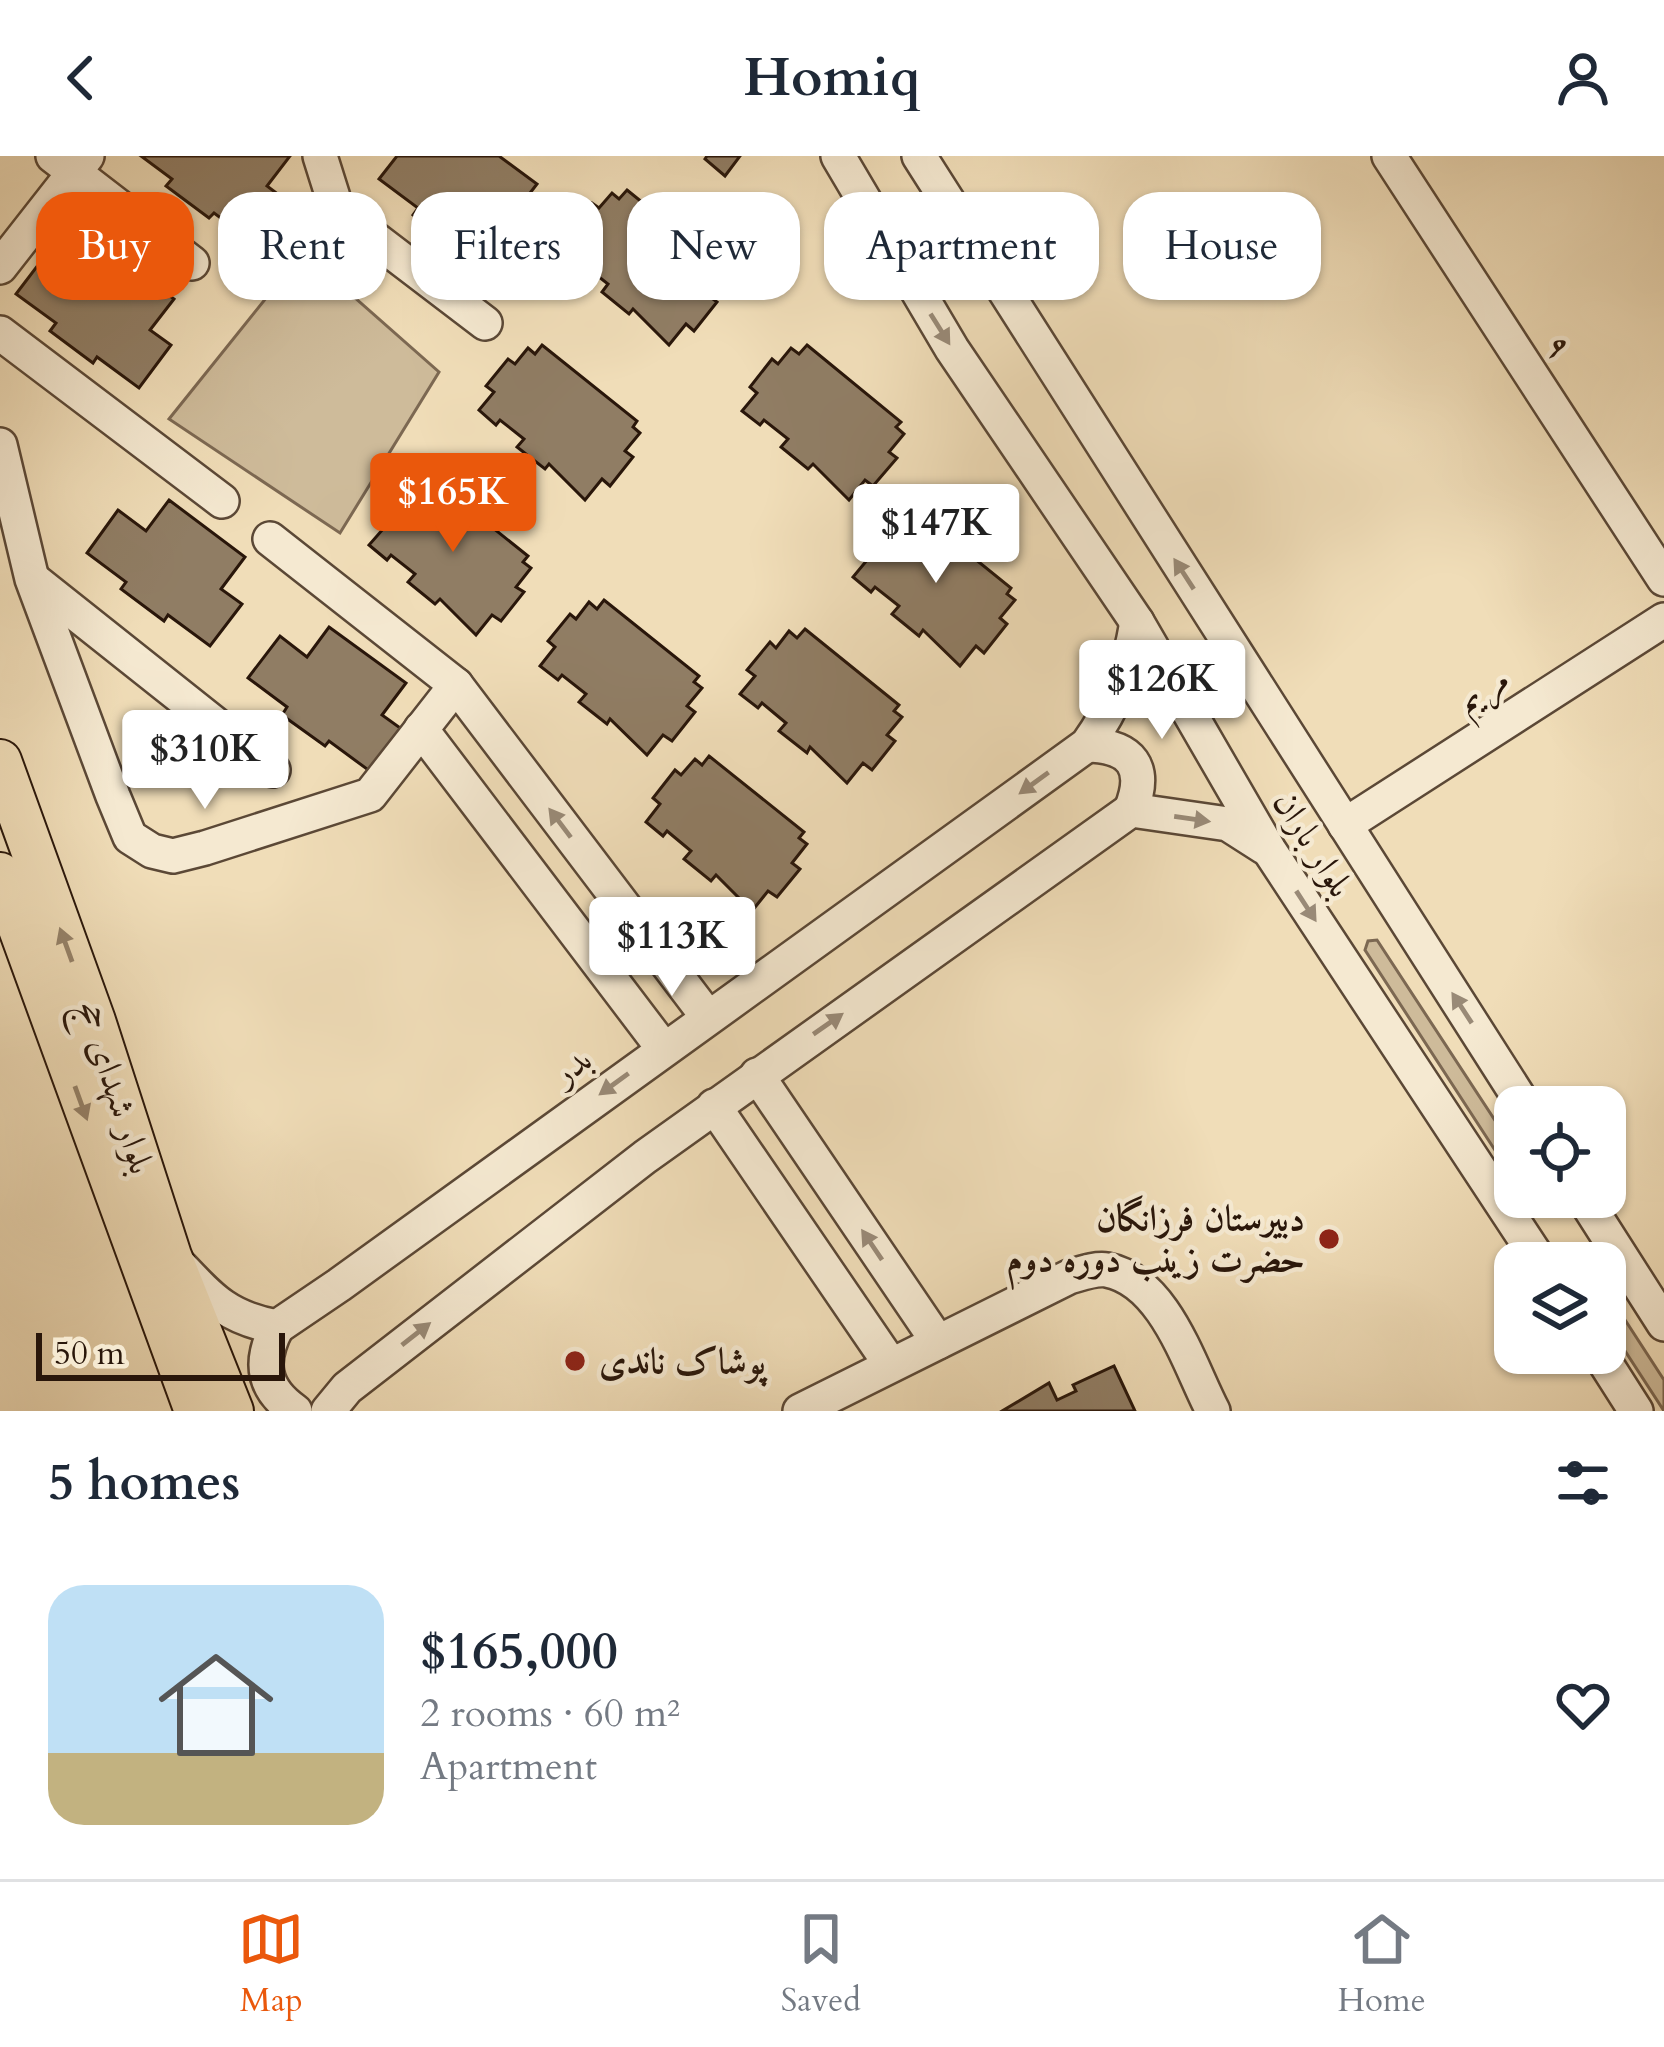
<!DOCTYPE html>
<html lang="en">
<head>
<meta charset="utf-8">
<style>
	body { margin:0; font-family:Cardo,Amiri,serif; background:#f2f2f3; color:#1f2937; height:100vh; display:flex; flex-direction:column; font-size:45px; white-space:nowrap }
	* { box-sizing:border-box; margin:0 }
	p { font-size:39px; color:#747a83 }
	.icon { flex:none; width:66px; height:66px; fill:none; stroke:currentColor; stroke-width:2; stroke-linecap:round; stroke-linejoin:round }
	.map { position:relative; height:1255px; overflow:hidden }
	.sheet { display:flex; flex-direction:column; background:#fff; flex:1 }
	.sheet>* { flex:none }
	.hud { position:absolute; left:36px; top:36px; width:1593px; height:108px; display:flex; gap:24px }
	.tools { position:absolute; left:1494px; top:930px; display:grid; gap:24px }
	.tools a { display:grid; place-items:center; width:132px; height:132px; border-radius:24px; background:#fff; box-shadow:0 3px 9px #0004; font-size:60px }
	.scale { position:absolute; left:36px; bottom:30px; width:249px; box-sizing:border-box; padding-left:12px; border:6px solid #29160a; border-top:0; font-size:33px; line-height:42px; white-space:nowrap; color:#29160a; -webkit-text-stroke:9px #f5e9d1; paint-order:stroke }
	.price { position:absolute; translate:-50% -102px; padding:0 27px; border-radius:12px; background:#fff; color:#222; font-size:39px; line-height:78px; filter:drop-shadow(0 3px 6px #0008) }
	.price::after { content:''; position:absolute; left:50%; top:72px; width:36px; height:27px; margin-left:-18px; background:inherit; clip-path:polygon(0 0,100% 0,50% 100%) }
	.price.selected { background:#ea580c; color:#fff }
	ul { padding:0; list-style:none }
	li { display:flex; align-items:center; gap:36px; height:300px; padding:0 48px }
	li span { display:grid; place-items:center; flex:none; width:336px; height:240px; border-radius:36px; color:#555 }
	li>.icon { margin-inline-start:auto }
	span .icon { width:144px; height:144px; fill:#fffc; stroke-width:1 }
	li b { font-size:51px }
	h2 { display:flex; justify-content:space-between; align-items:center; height:144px; padding:0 48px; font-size:51px }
	.chip { padding:0 42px; border-radius:36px; background:#fff; box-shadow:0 3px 9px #0004; font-size:42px; line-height:108px }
	.chip.selected { background:#ea580c; color:#fff }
	header { display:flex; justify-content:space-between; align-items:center; height:156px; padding:0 48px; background:#fff; font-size:54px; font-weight:700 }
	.menu { display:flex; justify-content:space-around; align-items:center; height:168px; border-top:3px solid #e0e1e3; background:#fff; font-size:33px; color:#747a83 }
	.menu a { display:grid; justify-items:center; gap:6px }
	.menu .selected { color:#ea580c }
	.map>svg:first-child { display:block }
	.green { fill:#cebb9a; stroke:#7c6852; stroke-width:3 }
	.building { fill:#907d64; stroke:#29160a; stroke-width:3 }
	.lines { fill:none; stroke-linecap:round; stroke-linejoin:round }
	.minor-casing { stroke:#5b4836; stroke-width:38 }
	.major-casing { stroke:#29160a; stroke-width:46 }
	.minor { stroke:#f5e9d1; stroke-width:33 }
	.major { stroke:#f0ddb8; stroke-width:42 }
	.oneway { fill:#998a77 }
	.oneway2 { fill:#96836a }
	.poi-dot { fill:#8f2418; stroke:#f5e9d1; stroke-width:4.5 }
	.labels { text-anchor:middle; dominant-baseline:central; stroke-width:9; stroke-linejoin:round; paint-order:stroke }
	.street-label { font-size:36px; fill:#29160a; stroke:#f5e9d1 }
	.poi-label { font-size:36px; font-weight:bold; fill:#29160a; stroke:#f5e9d1; text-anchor:end }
</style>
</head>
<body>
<header><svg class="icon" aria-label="back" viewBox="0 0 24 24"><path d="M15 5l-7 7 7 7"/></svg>Homiq<svg class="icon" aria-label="person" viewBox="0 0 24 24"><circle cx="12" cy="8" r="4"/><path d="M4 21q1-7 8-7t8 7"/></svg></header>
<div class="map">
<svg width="1664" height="1255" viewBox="0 0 1664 1255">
	<rect width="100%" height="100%" fill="#f0ddb8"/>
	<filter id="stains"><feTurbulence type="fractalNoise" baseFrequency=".00167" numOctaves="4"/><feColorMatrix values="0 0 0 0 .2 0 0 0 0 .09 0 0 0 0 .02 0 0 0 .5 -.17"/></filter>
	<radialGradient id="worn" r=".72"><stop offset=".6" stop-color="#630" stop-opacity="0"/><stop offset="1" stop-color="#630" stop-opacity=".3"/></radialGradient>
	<g class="green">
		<path d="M303 96 439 216 340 377 169 263Z"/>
		<path d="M1377 784 1515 995V1025L1365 794 1368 785Z"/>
		<path d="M1605 1133 1664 1224V1255L1605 1164Z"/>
	</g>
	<g class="building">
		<path d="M141 0H290L267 30 287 45 256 88 214 57 209 62 166 30 172 23Z"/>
		<path d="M397 0H499L537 28 513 59 534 75 502 117 460 86 456 91 413 59 418 52 379 23Z"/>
		<path d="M707 0H740L725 20 705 3Z"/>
		<path d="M627 34 721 110 716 115 724 122 709 140 717 146 694 175 686 168 669 189 633 153 629 158 602 136 608 128 584 109 581 114 563 99 577 81 570 75 592 47 599 52 612 37 619 43Z"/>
		<path d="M98 86 174 143 150 174 171 189 139 232 97 201 93 207 50 175 56 167 16 138 48 96 75 116Z"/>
		<path d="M542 189 637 265 633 271 640 277 625 295 633 301 610 330 602 323 585 344 549 308 545 313 517 291 524 283 500 264 496 269 479 254 494 236 486 230 508 203 515 208 528 192 535 198Z"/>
		<path d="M807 189 901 266 896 271 904 278 889 296 897 302 873 330 865 324 849 344 813 308 808 313 781 291 788 283 764 264 760 269 742 255 757 237 750 231 772 203 778 208 791 192 799 198Z"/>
		<path d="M433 324 528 400 523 406 531 412 516 431 524 436 501 465 492 459 476 479 440 443 435 448 408 426 415 418 391 399 387 404 369 389 384 372 377 366 399 338 406 343 418 327 426 333Z"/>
		<path d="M169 344 245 401 221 433 242 448 210 490 168 459 164 465 121 433 126 426 87 397 118 354 146 375Z"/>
		<path d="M917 356 1011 432 1007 438 1015 444 1000 462 1007 468 984 497 976 490 960 510 923 474 919 480 892 458 899 450 875 431 871 436 853 421 868 403 860 397 883 369 889 375 902 359 910 365Z"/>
		<path d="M604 444 699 520 694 526 702 532 687 550 695 556 672 585 663 579 647 599 610 563 607 568 579 546 586 538 562 519 558 524 540 510 555 491 548 485 570 458 576 463 589 446 597 453Z"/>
		<path d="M329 471 406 527 382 559 403 574 371 616 329 585 325 590 282 559 287 551 248 522 280 480 307 501Z"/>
		<path d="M805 473 899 549 894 555 902 561 887 579 895 585 872 614 863 607 847 627 810 591 807 597 779 575 786 567 762 547 758 552 740 538 755 520 747 514 770 486 776 492 789 475 797 482Z"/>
		<path d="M709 600 804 676 799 682 807 688 792 707 800 713 777 741 768 735 752 755 716 719 711 725 684 703 691 695 667 675 663 680 646 666 660 648 653 642 675 614 681 619 695 603 702 609Z"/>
		<path d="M1114 1210 1135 1255H1002L1049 1227 1057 1244 1076 1235 1073 1229Z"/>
	</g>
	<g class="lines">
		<g class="minor-casing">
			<g id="minor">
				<path d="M53 0 192 107"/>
				<path d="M320 0 337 54 485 167"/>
				<path d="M838 0 952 193 1137 466 1269 694 1541 1107"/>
				<path d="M919 0 1525 951"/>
				<path d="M1389 0 1664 423"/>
				<path d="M0 111 87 0"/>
				<path d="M0 177 222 345"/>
				<path d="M0 289 32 423 113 640 130 681 152 695 173 700 205 692 370 639 456 529 270 383"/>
				<path d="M35 425 273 614"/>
				<path d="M456 529 707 860"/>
				<path d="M421 573 663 892"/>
				<path d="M1087 589C1132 590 1148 611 1131 654"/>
				<path d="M1345 669 1664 464"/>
				<path d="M757 919 938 1186"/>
				<path d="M714 950 891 1209"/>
				<path d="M1583 1041 1664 1168"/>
				<path d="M179 1109C212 1144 228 1162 277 1171L339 1129 1087 589C1115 550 1129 514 1137 466"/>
				<path d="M277 1171C259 1205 262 1232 295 1255"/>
				<path d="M1599 1197 1636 1255"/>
				<path d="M328 1255 347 1232 645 1001 1131 654 1228 668 1264 691"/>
				<path d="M800 1255 1069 1121C1080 1118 1095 1112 1107 1114 1165 1125 1189 1209 1213 1255"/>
			</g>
		</g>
		<g class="major-casing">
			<g id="major">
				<path d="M0 605 94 865 170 1100 232 1255"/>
				<path d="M0 718 196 1255"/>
			</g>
		</g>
		<use href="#minor" class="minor"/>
		<use href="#major" class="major"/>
	</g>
	<defs><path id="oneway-solid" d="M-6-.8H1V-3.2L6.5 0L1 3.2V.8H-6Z" transform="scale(3)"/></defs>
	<g class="oneway">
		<use href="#oneway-solid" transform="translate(940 173) rotate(58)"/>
		<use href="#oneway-solid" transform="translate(1184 418) rotate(-123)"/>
		<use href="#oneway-solid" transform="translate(1034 627) rotate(144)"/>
		<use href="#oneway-solid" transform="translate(1192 663) rotate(8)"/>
		<use href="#oneway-solid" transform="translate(560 667) rotate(-127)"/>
		<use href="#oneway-solid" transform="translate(1306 750) rotate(57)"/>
		<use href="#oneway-solid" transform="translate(1462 852) rotate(-123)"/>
		<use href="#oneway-solid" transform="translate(828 868) rotate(-35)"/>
		<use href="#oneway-solid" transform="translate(614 928) rotate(144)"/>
		<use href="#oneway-solid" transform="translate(872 1089) rotate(-124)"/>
		<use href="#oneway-solid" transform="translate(416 1178) rotate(-38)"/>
	</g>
	<g class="oneway2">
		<use href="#oneway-solid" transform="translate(66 789) rotate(-110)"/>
		<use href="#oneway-solid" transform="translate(81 947) rotate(70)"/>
	</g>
	<g class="poi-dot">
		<circle cx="1329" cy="1083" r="12"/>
		<circle cx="575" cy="1205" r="12"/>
	</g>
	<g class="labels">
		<g class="street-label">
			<text transform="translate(1559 190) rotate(57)">۹</text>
			<text transform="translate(1483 534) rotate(-33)">مریم</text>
			<text transform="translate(1313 688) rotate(58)">بلوار باران</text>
			<text transform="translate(572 910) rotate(-36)">بدر</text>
			<text transform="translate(115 931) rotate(72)">بلوار شهدای حج</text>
		</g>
		<g class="poi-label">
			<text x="1305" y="1062">دبیرستان فرزانگان<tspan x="1305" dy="41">حضرت زینب دوره دوم</tspan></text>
			<text x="599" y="1205" text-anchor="start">پوشاک ناندی</text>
		</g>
	</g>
	<rect width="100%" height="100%" filter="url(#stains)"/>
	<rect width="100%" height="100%" fill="url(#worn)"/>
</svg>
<div class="tools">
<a><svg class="icon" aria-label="locate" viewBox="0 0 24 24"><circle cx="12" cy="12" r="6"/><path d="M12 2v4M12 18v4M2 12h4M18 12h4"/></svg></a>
<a><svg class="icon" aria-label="layers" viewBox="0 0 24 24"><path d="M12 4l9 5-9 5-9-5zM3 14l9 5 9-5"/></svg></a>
</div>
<div class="scale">50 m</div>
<b class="price selected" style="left:453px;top:399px">$165K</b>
<b class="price" style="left:936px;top:430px">$147K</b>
<b class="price" style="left:1162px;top:586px">$126K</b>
<b class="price" style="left:205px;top:656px">$310K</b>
<b class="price" style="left:672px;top:843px">$113K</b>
<div class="hud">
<a class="chip selected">Buy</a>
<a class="chip">Rent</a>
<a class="chip">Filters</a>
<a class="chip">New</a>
<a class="chip">Apartment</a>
<a class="chip">House</a>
</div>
</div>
<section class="sheet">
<h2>5 homes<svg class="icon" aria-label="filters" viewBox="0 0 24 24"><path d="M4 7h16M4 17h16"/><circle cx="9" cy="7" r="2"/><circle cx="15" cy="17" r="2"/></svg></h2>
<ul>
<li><span style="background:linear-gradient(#bfe0f5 70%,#c2b280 0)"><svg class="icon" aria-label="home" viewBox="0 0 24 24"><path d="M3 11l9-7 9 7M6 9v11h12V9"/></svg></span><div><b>$165,000</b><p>2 rooms · 60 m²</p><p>Apartment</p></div><svg class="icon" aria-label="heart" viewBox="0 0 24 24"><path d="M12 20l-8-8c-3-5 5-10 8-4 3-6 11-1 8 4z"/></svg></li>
</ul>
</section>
<nav class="menu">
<a class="selected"><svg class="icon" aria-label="map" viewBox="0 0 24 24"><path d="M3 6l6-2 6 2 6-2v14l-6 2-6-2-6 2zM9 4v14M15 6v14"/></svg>Map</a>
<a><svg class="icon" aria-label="saved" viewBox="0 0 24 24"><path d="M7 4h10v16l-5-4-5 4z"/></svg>Saved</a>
<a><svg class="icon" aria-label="home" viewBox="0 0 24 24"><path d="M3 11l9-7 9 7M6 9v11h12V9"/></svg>Home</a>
</nav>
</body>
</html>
